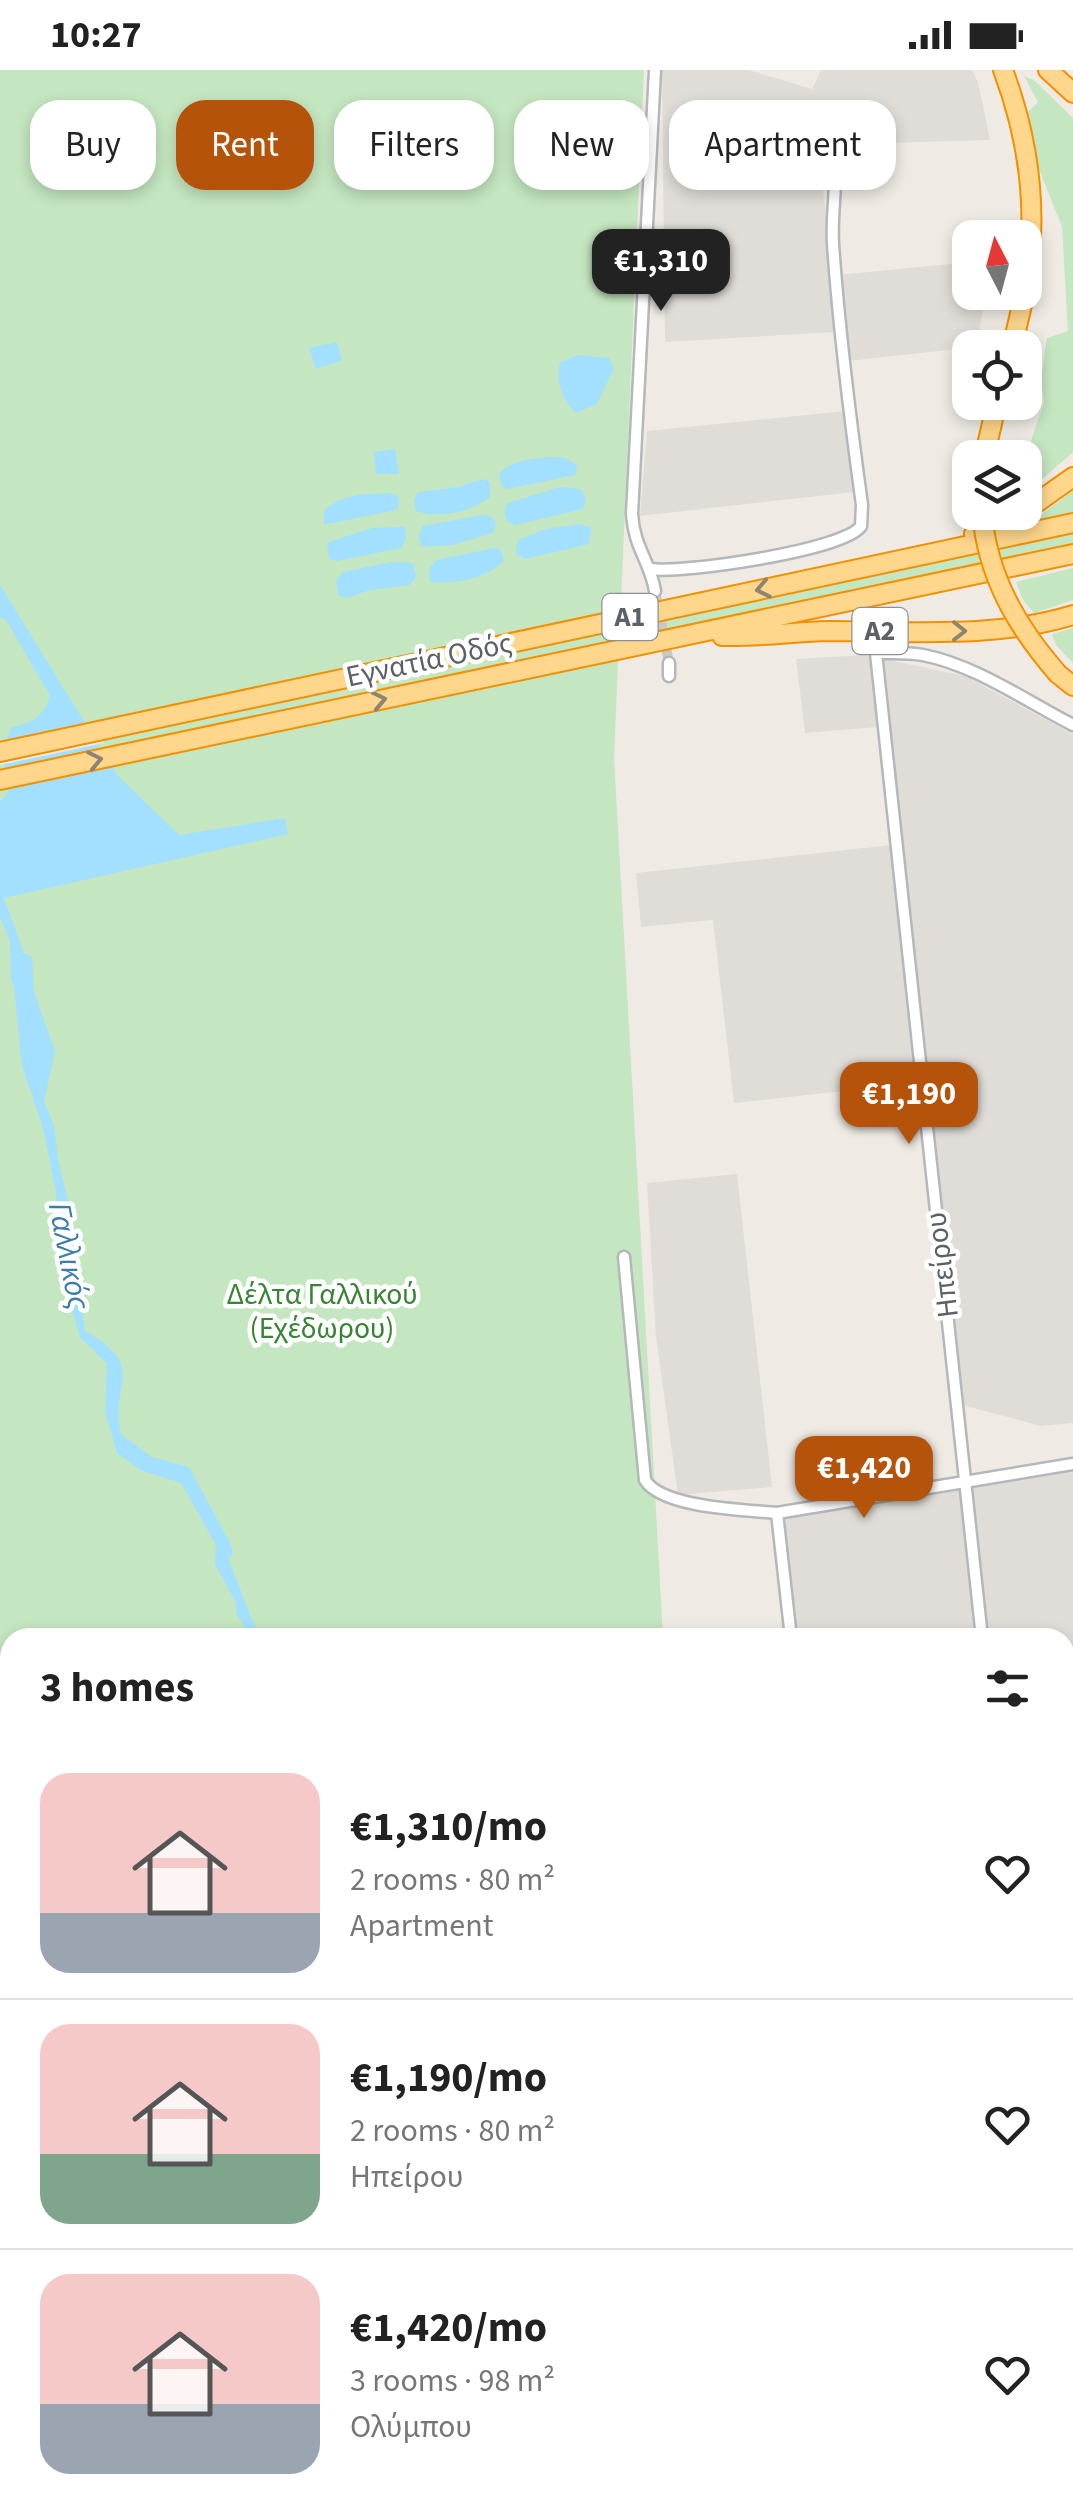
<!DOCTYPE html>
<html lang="en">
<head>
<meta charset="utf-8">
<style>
	body { margin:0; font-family:"Source Sans 3",sans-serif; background:#f6f6f6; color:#222; height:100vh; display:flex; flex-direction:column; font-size:38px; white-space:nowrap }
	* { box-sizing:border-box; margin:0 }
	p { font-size:32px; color:#767676 }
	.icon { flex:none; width:55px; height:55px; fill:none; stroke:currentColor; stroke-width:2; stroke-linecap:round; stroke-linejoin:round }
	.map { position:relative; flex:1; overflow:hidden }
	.details { position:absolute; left:0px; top:1558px; width:1075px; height:892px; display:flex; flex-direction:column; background:#fff; border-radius:30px 30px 0 0; box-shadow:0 5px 15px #0003 }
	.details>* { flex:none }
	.top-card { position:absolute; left:30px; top:30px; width:1015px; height:90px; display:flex; gap:20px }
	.needle { width:65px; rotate:354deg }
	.fabs { position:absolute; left:952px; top:150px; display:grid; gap:20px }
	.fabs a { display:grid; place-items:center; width:90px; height:90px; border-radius:20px; background:#fff; box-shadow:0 5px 15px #0003; font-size:50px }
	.price { position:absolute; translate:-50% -85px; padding:0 22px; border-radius:20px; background:#b45309; color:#fff; font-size:32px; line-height:65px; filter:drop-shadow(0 2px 5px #0008) }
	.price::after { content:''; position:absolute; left:50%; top:60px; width:30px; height:22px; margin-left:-15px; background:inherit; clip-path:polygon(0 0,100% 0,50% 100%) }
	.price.current { background:#222; color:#fff }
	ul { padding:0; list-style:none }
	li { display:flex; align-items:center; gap:30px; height:250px; padding:0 40px }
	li+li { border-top:2px solid #e0e0e0 }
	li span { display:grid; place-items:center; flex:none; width:280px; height:200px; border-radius:30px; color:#555 }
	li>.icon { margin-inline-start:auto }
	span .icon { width:120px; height:120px; fill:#fffc; stroke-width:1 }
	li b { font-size:42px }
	h2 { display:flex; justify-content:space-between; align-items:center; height:120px; padding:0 40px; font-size:42px }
	.tag { padding:0 35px; border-radius:30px; background:#fff; box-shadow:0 5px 15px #0003; font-size:35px; line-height:90px }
	.tag.current { background:#b45309; color:#fff }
	.status { display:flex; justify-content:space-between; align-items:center; height:70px; padding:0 50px; background:#fff; direction:ltr }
	.status svg { height:28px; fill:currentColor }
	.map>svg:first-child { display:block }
	.industrial { fill:#e0ddd8 }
	.green { fill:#c4e6c0 }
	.water { fill:#a3e0ff }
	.pier { fill:#efebe4 }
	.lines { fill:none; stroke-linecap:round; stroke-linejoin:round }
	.street-tunnel { stroke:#cac8c4; stroke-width:10; stroke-dasharray:10 5; stroke-linecap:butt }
	.street-casing { stroke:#b4b7bb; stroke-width:15 }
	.highway-casing { stroke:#f29000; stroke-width:22 }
	.street { stroke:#fff; stroke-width:10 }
	.highway { stroke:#fed68c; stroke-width:18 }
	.highway-bridge-casing { stroke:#f29000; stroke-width:22; stroke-linecap:butt }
	.highway-bridge { stroke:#fed68c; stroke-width:18 }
	.oneway { stroke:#8d8471 }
	.labels { text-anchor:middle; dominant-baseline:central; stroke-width:9; stroke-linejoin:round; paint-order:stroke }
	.shield { fill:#fff; stroke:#8d9093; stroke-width:2.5 }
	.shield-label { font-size:28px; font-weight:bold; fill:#5c6165 }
	.street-label { font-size:30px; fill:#5c6165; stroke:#fff }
	.park-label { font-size:30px; fill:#378433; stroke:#fff }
	.water-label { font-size:32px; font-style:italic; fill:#3c7baa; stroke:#fff }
</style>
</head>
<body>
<div class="status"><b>10:27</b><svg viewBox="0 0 49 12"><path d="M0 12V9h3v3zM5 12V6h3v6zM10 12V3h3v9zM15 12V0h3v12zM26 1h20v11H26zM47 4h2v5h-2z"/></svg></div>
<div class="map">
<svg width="1073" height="2449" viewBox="0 0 1073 2449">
	<rect width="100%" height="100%" fill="#efebe4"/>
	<g class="industrial">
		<path d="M662 0H749L812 19 821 0H972L978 12 990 70 817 75 828 158 834 262 665 272Z"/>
		<path d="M970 192V222L986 223 976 277 847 291 838 205Z"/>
		<path d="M846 341 854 422 640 446 647 361Z"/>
		<path d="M865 585 965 606 1073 664V1353L1041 1356 951 1332 917 1013 734 1033 713 850 641 857 636 803 891 775 878 657 805 663 796 589Z"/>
		<path d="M737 1104 772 1417 678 1425 656 1267 647 1113Z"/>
		<path d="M1073 1397V1930H1065V1568L792 1567 780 1457 785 1448Z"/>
	</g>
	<g class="green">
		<path d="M0 0H644L620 555 1073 458V473L619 571 614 687 663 1567 10 1568V2440H780L782 2449H0Z"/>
		<path d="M1024 6 1035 11 1073 48V382L1025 424V389L1044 332 1041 310 1047 268 1068 261 1062 157 1033 84 1025 45 1038 32Z"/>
		<path d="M1073 421V447L1008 463 1038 447Z"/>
		<path d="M1073 498V530L1034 543 1023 530 1016 512Z"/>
		<path d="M1073 558V593L1056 575 1052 564Z"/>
	</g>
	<g class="water">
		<path d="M337 272 342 290 316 299 309 278Z"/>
		<path d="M578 285 609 288 614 298 597 334 576 343C563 331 555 310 560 292Z"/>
		<path d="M395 379 399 404H376L374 382Z"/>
		<path d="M563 387 577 395 575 405 507 419 502 416 499 404C513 388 543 387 563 387Z"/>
		<path d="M482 409 490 412V427C471 442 439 449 416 441L414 430 418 422 458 417Z"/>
		<path d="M560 417 581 419 586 428 583 439 515 455 507 451 504 441 508 433Z"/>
		<path d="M392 423 399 427 398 439C392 441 330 454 324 454V441C342 423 368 424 392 423Z"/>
		<path d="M482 445 492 447 496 454 493 463 453 475 421 477 419 465 423 456Z"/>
		<path d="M581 454 591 458 589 474 525 489 516 484 518 470 546 459Z"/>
		<path d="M405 457 406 469 401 478 337 491 329 489 327 473 332 471 372 458Z"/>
		<path d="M494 478 500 479 504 490C488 509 454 514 430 512L429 498 437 490Z"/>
		<path d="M391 492 413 493 416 506 410 515 370 520 347 528 338 525 336 510 343 502Z"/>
		<path d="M0 515 117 705 179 765 285 748 288 764 4 828 24 883 32 887 34 922 55 981 44 1032 54 1055 58 1089 73 1152 68 1173 77 1200 85 1261C151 1298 108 1314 121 1364L152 1387 189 1397 230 1473 233 1482 229 1491C240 1516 246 1539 259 1563L266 1562 271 1567H252L237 1545 235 1531 215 1494 216 1475 181 1413 140 1400 117 1383 105 1341 107 1294 80 1267 65 1216 64 1191 56 1167V1122L43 1058 22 996 14 916 11 910 10 871 0 847V732L8 722C4 700 0 678 12 657 31 653 45 646 50 626L6 550 0 547Z"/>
	</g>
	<path class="pier" d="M92 653 104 673 0 695 1 673Z"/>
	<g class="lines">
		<path class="street-tunnel" d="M655 521 669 593"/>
		<g class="street-casing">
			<g id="street">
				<path d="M655 0 632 444C634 478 650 491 655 521"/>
				<path d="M651 499C682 504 845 480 861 456L862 435C850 348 839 262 833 174 831 143 838 113 834 82"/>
				<path d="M669 593V606"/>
				<path d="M624 1187 645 1410C662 1438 745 1440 777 1443L1073 1394"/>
				<path d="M777 1443 791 1568"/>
				<path d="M982 1568 876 583C891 583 908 582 923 585 975 595 1026 631 1073 655"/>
				<path d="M1065 2005H1073"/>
				<path d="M1065 2391 1070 2449"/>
				<path d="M758 2440 761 2449"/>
			</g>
		</g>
		<g class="highway-casing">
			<g id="highway">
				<path d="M1003 0C1030 72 1039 145 1025 221"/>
				<path d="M1048 0 1073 23"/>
				<path d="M1012 278 1025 222"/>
				<path d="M984 388 997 332"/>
				<path d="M1025 441 1073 407"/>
				<path d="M974 464 1022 442"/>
				<path d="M722 566C758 567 793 562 829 561 910 561 995 569 1073 545"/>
				<path d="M1058 604 1073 616"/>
				<path d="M0 682 1073 453"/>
				<path d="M0 710 1073 484"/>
			</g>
		</g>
		<use href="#street" class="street"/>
		<use href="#highway" class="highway"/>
		<g class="highway-bridge-casing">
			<path id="highway-bridge" d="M982 442C987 506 1017 557 1058 604"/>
		</g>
		<use href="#highway-bridge" class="highway-bridge"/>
	</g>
	<defs><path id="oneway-chevron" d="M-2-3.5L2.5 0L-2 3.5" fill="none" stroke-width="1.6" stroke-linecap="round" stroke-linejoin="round" transform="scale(2.5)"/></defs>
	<g class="oneway">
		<use href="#oneway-chevron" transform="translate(763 519) rotate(168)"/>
		<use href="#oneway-chevron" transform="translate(959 561)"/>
		<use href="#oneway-chevron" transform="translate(379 630) rotate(-12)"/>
		<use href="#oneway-chevron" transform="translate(95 690) rotate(-12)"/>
	</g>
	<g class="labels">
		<g class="shield">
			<rect x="602.5" y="524" width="55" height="46" rx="8"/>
			<rect x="852.5" y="538" width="55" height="46" rx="8"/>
		</g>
		<g class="shield-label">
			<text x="630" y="547">Α1</text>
			<text x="880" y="561">Α2</text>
		</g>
		<g class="street-label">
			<text transform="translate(429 590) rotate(-12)">Εγνατία Οδός</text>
			<text transform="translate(942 1195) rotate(-97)">Ηπείρου</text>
		</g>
		<g class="park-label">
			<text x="322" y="1224">Δέλτα Γαλλικού<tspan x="322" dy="34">(Εχέδωρου)</tspan></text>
		</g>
		<g class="water-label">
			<text transform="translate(69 1186) rotate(79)">Γαλλικός</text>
		</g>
	</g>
</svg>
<div class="fabs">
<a><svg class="needle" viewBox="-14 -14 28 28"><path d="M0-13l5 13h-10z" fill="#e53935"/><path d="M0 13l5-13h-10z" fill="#767676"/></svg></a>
<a><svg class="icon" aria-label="locate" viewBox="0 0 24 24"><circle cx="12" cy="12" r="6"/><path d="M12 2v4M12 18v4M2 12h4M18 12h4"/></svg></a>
<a><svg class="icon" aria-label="layers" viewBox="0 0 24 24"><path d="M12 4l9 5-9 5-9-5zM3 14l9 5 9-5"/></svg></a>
</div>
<b class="price current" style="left:661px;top:244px">€1,310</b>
<b class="price" style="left:909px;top:1077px">€1,190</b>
<b class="price" style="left:864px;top:1451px">€1,420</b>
<div class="top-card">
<a class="tag">Buy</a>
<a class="tag current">Rent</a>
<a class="tag">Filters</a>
<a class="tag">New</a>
<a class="tag">Apartment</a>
</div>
<section class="details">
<h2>3 homes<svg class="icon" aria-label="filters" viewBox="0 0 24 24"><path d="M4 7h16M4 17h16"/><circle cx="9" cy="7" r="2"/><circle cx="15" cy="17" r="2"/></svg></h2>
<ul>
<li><span style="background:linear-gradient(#f6c9c9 70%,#9aa5b1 0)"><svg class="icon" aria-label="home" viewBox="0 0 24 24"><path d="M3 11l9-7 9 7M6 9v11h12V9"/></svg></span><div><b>€1,310/mo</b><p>2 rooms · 80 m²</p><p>Apartment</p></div><svg class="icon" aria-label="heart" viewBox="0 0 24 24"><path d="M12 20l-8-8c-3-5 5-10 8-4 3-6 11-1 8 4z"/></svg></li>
<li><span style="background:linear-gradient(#f6c9c9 65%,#7fa58c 0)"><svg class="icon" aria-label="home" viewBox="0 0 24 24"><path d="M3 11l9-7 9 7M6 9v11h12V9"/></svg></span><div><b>€1,190/mo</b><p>2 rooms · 80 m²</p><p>Ηπείρου</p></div><svg class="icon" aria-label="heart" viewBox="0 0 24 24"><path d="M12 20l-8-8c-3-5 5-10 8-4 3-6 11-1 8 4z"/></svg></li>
<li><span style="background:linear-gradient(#f6c9c9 65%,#9aa5b1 0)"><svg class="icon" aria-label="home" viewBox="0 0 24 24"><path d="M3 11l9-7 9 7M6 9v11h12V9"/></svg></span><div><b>€1,420/mo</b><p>3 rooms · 98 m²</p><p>Ολύμπου</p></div><svg class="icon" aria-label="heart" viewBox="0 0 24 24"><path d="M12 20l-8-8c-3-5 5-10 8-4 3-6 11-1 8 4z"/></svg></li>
</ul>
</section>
</div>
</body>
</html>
